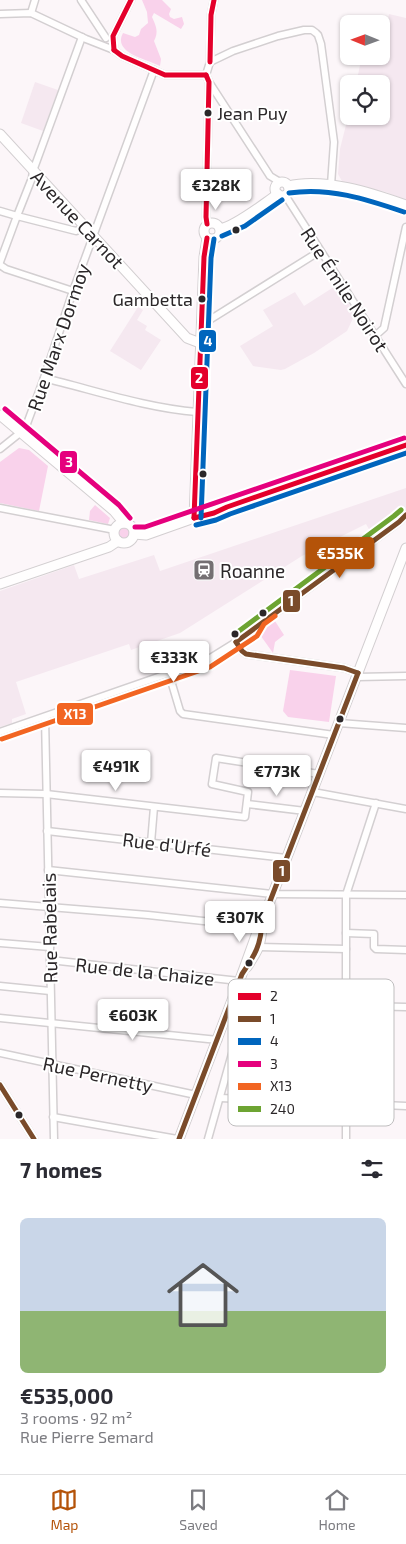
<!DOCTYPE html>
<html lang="en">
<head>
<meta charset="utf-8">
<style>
	body { margin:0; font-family:"Exo 2",sans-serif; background:#f2f2f3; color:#2b2b33; height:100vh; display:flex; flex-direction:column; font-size:19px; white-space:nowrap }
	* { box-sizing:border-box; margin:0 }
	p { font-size:16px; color:#7c7c81 }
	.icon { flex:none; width:28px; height:28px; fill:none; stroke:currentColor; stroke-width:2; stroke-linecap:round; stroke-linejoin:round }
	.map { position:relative; height:1139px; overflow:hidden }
	.details { display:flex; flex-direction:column; background:#fff; flex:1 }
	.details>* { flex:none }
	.needle { width:32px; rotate:271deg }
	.controls { position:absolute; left:340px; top:15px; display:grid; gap:10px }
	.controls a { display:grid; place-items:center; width:50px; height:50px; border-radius:8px; background:#fff; box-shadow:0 1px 4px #0004; font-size:25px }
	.price { position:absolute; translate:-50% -42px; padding:0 11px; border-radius:5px; background:#fff; color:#222; font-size:16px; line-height:32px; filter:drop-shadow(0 1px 2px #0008) }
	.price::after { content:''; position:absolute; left:50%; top:30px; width:15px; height:11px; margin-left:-8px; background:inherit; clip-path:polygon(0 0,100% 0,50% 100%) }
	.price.active { background:#b45309; color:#fff }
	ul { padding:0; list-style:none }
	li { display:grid; align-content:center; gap:10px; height:265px; padding:0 20px }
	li+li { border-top:1px solid #e1e1e2 }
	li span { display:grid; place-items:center; height:155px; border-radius:8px; color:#555 }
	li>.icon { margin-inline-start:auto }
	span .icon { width:90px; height:90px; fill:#fffc; stroke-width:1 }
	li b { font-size:21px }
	h2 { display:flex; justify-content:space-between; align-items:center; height:60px; padding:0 20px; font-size:21px }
	.tabs { display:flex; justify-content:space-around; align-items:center; height:70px; border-top:1px solid #e1e1e2; background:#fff; font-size:14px; color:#7c7c81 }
	.tabs a { display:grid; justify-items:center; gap:2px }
	.tabs .active { color:#b45309 }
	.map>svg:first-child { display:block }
	.built { fill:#f5e8f0 }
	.green { fill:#f9d2eb }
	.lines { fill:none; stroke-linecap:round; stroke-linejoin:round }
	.street-casing { stroke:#d3cfd1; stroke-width:9 }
	.secondary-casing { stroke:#d3cfd1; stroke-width:11 }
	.street { stroke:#fffefe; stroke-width:6 }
	.secondary { stroke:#fffefe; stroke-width:9 }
	.bus-1-casing { stroke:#fff; stroke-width:9 }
	.bus-2-casing { stroke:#fff; stroke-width:9 }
	.bus-3-casing { stroke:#fff; stroke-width:9 }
	.bus-4-casing { stroke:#fff; stroke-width:9 }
	.bus-5-casing { stroke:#fff; stroke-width:9 }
	.bus-6-casing { stroke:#fff; stroke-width:9 }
	.bus-1 { stroke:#e4002b; stroke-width:5 }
	.bus-2 { stroke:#7a4b2a; stroke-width:5 }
	.bus-3 { stroke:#0065bd; stroke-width:5 }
	.bus-4 { stroke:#e5007d; stroke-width:5 }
	.bus-5 { stroke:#f26522; stroke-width:5 }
	.bus-6 { stroke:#6da432; stroke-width:5 }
	.bus-dot { fill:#2b2729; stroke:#fff; stroke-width:2 }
	.labels { text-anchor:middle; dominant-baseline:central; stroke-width:4; stroke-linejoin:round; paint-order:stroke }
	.bus-label { font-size:18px; fill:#2b2729; stroke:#fff; text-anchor:start }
	.street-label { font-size:19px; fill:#2b2729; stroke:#fff }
	.poi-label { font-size:19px; fill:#2b2729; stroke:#fff; text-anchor:start }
	.key { fill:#fff; stroke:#bfbebf; stroke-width:1 }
	.key-label { font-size:14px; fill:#2b2729 }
	.line-badge { stroke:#fff; stroke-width:2 }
	.badge-label { font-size:14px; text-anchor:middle; font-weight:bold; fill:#fff }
</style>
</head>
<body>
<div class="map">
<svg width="406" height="1139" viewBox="0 0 406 1139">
	<rect width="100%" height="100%" fill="#fcf6f9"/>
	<g class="built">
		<path d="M389 14 406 18V200L386 192 343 183 338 174 340 149 349 113V116H381V84H356L362 56H381Z"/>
		<path d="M35 82 58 90 43 131 21 123Z"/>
		<path d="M337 285 355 314 347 331 314 353 285 369 281 370 253 366 240 346 273 326 263 310 295 292 304 306Z"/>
		<path d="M138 307 143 310 137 320 147 326 145 330 161 340 141 370 110 351Z"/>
		<path d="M406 488V511L399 515 370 531 366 524 302 556 180 633 131 650 129 644 16 682 26 714 12 719V723L0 727V591L74 565 79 579 154 555 160 571Z"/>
	</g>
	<g class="green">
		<path d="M142 0H162L171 9 169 14 170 17 174 19 182 17 184 24 181 29 154 13 152 17C156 26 159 32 154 41L161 59 160 66C147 59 112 53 123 33L135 37 139 35 141 29 148 23 147 12Z"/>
		<path d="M19 448 29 450 48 466 39 511 0 503V462Z"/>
		<path d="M95 505 110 518 108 524 89 520 90 511Z"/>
		<circle cx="124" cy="533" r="5.5"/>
		<path d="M275 621 284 635 275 642 273 653 258 632Z"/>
		<path d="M290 670 336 676 329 722 288 717 283 711Z"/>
	</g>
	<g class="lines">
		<g class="street-casing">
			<g id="street">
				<path d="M81 0 106 38"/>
				<path d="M31 13 35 0"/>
				<path d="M0 14 31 13 86 39 114 50 122 56 165 75H206"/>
				<path d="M82 37 33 171 32 178 17 216 76 231 86 227"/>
				<path d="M114 50 113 36 131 0"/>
				<path d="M210 62 233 51 278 36 304 30H312L316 33 318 35 321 44 334 142 331 185"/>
				<path d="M206 75 209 82 206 217 207 224"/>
				<path d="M206 75 210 62 211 15 214 0"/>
				<path d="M209 82 270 176 280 182"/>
				<path d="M285 195 406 384"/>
				<path d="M0 211 17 216 0 262"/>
				<path d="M0 265 6 269 73 291"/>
				<path d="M202 321 211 319 320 251"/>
				<path d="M375 336 384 328 406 227"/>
				<path d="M44 378C94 390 146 408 197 412"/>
				<path d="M0 449 25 429 44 378 73 291 154 70"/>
				<path d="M0 508 115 530"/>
				<path d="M236 642 242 651 246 654 344 668 358 673"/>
				<path d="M169 674 180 711 183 714 334 735"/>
				<path d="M357 677 406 676"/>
				<path d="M45 717 54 1139"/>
				<path d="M339 723 406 728"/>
				<path d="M0 732 207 660 236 642 399 522 406 515"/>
				<path d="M313 792 406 809"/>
				<path d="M0 793 46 794 245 817 248 792 212 784 216 758 319 774"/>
				<path d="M247 804 305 811"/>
				<path d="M47 831 286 858"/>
				<path d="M151 843 154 807"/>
				<path d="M48 870 272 894 406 895"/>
				<path d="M0 903 148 915 259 927"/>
				<path d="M346 933 374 934V947L376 949 406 950"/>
				<path d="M0 943 50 947"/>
				<path d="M259 947 346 949"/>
				<path d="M50 960 239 981"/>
				<path d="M0 986 50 991"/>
				<path d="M231 1003 406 1007"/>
				<path d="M0 1018 218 1040"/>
				<path d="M0 1053 196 1095"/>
				<path d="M0 1085 34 1139"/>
				<path d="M220 1098 406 1106"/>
				<path d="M53 1117 177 1139"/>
				<path d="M208 1139 246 1004"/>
				<path d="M346 1139V895L376 803"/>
			</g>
		</g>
		<g class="secondary-casing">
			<g id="secondary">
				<path d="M0 134 187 338 200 343"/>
				<circle cx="282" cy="189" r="7"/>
				<path d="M288 186C324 177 372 193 406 205"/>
				<circle cx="212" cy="231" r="8"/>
				<path d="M220 229C236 226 263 204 278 194"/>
				<path d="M0 415 114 511 124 523"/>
				<path d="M194 518 204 257 207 238"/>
				<circle cx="124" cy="533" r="10"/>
				<path d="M134 534 146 535 194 518 268 496 406 449"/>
				<path d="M0 584 109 547 118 541"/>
				<path d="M247 967C257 952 261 946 262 927"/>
				<path d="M179 1139 242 974 259 927 262 922 406 548"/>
			</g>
		</g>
		<use href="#street" class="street"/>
		<use href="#secondary" class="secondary"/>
		<g class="bus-1-casing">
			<g id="bus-1">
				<path d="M114 50 122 56 165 75H206"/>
				<path d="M114 50 113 36 131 0"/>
				<path d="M210 62 211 15 214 0"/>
				<path d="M206 75 209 82 206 217 207 224"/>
				<path d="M194 518 204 257 207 238"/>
				<path d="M194 518 214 513 227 507 406 445"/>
			</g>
		</g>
		<g class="bus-2-casing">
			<g id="bus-2">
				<path d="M236 642 399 522 406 515"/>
				<path d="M236 642 242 651 246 654 344 668 358 673"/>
				<path d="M0 1085 34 1139"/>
				<path d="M179 1139 242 974C255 955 261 945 262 922L358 673"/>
			</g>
		</g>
		<g class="bus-3-casing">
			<g id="bus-3">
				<path d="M289 193C329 187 366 199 404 212"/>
				<path d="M222 236 245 226 282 200"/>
				<path d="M201 518 211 258 214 239"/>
				<path d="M196 525 216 520 230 514 406 453"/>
			</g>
		</g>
		<g class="bus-4-casing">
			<g id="bus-4">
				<path d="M5 409 119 505 130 518"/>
				<path d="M135 527H145L404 438"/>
			</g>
		</g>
		<g class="bus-5-casing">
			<path id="bus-5" d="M2 739 210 667 257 636 264 624 275 616"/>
		</g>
		<g class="bus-6-casing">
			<path id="bus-6" d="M235 634 394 516 401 510"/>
		</g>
		<use href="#bus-1" class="bus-1"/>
		<use href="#bus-2" class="bus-2"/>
		<use href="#bus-3" class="bus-3"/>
		<use href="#bus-4" class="bus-4"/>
		<use href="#bus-5" class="bus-5"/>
		<use href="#bus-6" class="bus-6"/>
	</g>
	<defs>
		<g id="station-square" transform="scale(1.125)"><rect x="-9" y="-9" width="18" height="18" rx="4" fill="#746f72" stroke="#fff"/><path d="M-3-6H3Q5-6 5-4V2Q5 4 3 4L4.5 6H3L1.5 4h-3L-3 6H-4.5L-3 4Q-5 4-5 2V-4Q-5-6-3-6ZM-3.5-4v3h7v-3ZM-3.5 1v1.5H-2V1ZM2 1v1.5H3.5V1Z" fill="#fff"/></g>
	</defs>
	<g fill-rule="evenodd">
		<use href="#station-square" x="204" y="570"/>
	</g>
	<g class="bus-dot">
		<circle cx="208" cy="113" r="4.5"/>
		<circle cx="236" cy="230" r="4.5"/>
		<circle cx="202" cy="299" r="4.5"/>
		<circle cx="203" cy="474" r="4.5"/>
		<circle cx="263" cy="613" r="4.5"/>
		<circle cx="235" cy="634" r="4.5"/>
		<circle cx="340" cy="719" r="4.5"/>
		<circle cx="249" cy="963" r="4.5"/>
		<circle cx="19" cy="1115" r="4.5"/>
	</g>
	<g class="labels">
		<g class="bus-label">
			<text x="217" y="113">Jean Puy</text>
			<text x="193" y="299" text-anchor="end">Gambetta</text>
		</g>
		<g class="street-label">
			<text transform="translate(78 219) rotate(47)">Avenue Carnot</text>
			<text transform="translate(345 289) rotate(57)">Rue Émile Noirot</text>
			<text transform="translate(58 337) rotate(-71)">Rue Marx Dormoy</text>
			<text transform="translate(167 844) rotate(7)">Rue d'Urfé</text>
			<text transform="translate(49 928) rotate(-91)">Rue Rabelais</text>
			<text transform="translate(145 971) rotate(6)">Rue de la Chaize</text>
			<text transform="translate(98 1074) rotate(12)">Rue Pernetty</text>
		</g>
		<g class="poi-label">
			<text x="220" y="570">Roanne</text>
		</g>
	</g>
	<rect x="228" y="979" width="166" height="147" rx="8" class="key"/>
	<rect x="238" y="993" width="23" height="7" fill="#e4002b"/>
	<rect x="238" y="1016" width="23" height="6" fill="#7a4b2a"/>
	<rect x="238" y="1038" width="23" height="7" fill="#0065bd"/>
	<rect x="238" y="1061" width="23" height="6" fill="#e5007d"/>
	<rect x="238" y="1083" width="23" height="7" fill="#f26522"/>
	<rect x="238" y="1106" width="23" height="6" fill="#6da432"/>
	<g class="key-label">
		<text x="270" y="1001">2</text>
		<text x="270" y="1024">1</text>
		<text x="270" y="1046">4</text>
		<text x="270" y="1069">3</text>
		<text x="270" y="1091">X13</text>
		<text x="270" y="1114">240</text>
	</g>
	<g class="line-badge">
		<rect x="198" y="329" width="19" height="24" rx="5" fill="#0065bd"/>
		<rect x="190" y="366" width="19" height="24" rx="5" fill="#e4002b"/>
		<rect x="59" y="450" width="19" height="24" rx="5" fill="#e5007d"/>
		<rect x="282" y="589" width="19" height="24" rx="5" fill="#7a4b2a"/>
		<rect x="56" y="702" width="38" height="24" rx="5" fill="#f26522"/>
		<rect x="272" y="859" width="19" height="24" rx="5" fill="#7a4b2a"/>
	</g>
	<g class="badge-label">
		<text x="208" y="346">4</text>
		<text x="199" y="383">2</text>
		<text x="69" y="467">3</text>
		<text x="291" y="606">1</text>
		<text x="75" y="719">X13</text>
		<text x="282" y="876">1</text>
	</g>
</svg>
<div class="controls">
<a><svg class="needle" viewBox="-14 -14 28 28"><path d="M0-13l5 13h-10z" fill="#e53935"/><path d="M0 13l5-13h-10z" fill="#7c7c81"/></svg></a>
<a><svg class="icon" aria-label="locate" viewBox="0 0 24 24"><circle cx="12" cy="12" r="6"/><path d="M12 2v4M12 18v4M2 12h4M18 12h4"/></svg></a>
</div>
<b class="price" style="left:216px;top:211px">€328K</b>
<b class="price active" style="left:340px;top:579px">€535K</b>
<b class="price" style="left:174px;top:683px">€333K</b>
<b class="price" style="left:116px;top:792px">€491K</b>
<b class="price" style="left:277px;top:797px">€773K</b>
<b class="price" style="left:240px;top:943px">€307K</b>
<b class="price" style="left:133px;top:1041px">€603K</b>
</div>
<section class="details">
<h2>7 homes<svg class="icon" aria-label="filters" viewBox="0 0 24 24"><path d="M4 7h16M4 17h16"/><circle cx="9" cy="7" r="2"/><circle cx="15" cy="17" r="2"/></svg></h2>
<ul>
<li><span style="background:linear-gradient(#c9d6e8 60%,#8fb573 0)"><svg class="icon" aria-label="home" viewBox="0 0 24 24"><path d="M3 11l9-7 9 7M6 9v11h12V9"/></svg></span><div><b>€535,000</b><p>3 rooms · 92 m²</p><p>Rue Pierre Semard</p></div></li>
</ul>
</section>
<nav class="tabs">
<a class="active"><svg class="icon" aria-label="map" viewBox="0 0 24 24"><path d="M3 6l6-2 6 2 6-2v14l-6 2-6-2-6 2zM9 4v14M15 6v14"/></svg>Map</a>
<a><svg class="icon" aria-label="saved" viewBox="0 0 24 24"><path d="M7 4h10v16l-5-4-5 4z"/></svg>Saved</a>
<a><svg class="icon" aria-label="home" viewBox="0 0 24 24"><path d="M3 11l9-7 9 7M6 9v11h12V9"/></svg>Home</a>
</nav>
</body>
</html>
